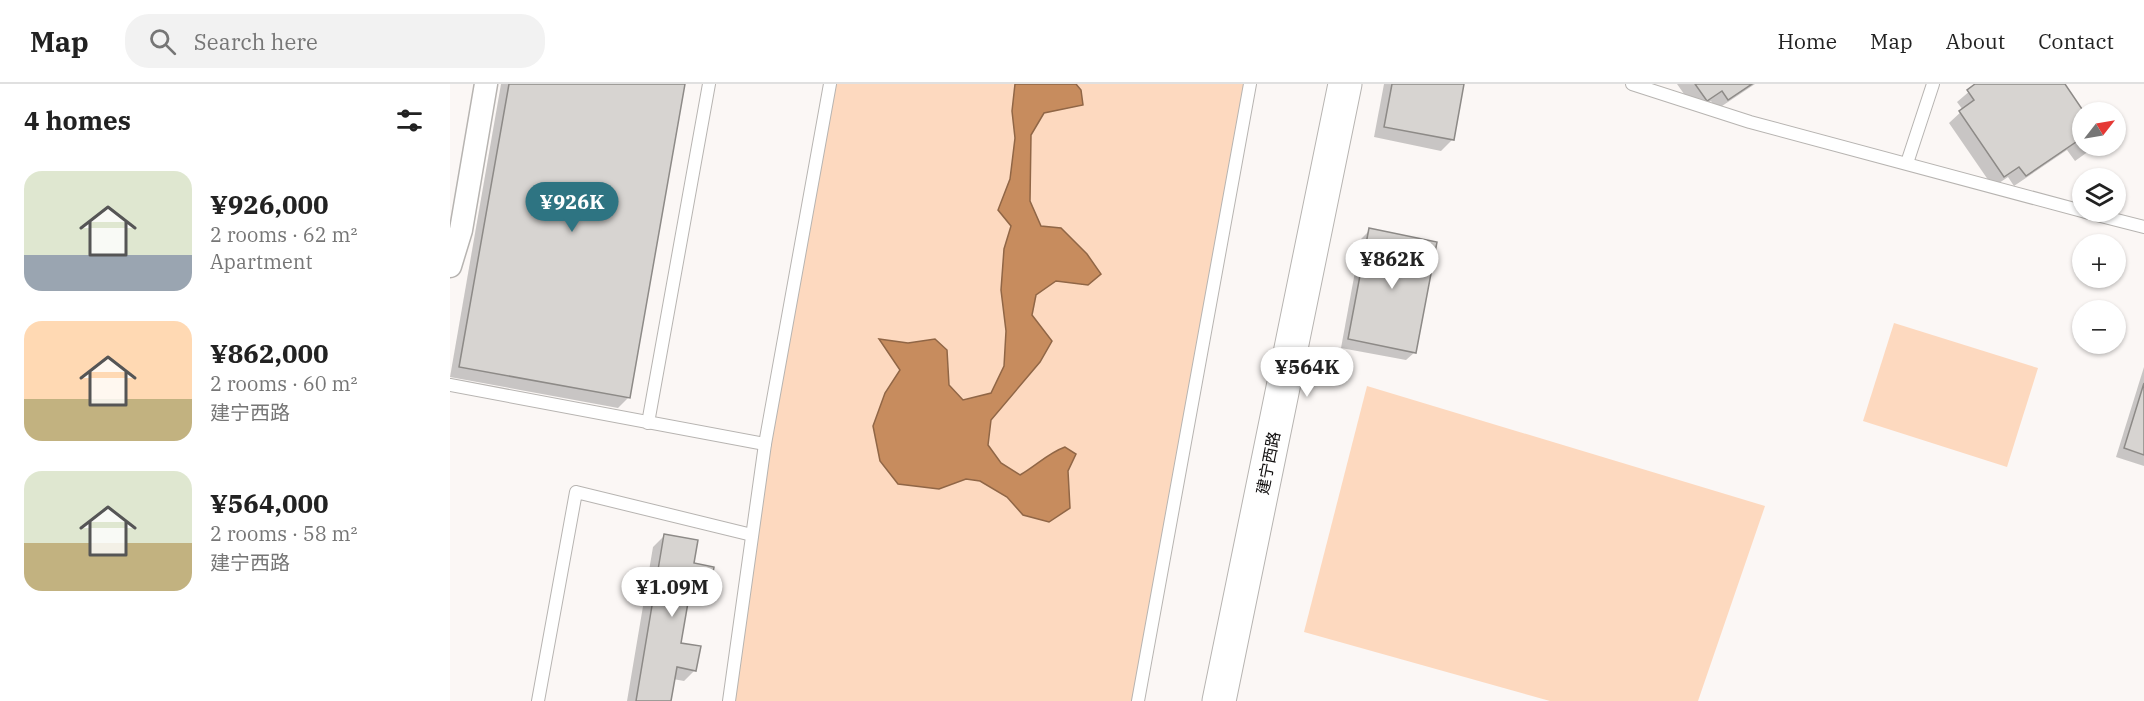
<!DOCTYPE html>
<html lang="en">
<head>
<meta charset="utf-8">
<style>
	body { margin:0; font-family:"IBM Plex Serif","Noto Sans SC",serif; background:#f2f2f2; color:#222; height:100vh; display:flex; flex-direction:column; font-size:22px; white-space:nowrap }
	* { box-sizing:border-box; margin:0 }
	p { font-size:20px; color:#767676 }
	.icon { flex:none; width:33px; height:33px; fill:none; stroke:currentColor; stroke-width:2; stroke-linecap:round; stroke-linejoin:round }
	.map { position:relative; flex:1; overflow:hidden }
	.panel { display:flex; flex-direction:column; background:#fff; width:450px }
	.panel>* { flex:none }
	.needle { width:39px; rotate:59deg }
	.controls { position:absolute; left:1622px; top:18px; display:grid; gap:12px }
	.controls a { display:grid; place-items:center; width:54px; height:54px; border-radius:50%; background:#fff; box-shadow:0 2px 4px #0004; font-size:30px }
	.price { position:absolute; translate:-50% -51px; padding:0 14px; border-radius:21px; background:#fff; color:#222; font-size:20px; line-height:39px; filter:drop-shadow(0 2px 3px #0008) }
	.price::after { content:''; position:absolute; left:50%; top:36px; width:18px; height:14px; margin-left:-9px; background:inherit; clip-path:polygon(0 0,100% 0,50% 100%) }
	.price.current { background:#2e7482; color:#fff }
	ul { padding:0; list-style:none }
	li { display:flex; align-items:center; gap:18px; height:150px; padding:0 24px }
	li span { display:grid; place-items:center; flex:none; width:168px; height:120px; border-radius:18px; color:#555 }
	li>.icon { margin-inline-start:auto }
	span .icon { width:72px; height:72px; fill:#fffc; stroke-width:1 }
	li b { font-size:26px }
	h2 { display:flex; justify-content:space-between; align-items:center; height:72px; padding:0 24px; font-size:26px }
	header { display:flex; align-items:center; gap:36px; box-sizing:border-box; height:84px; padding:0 30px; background:#fff; border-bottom:2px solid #e0e0e0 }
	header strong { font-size:28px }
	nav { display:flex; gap:33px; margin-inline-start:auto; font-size:21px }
	.search { width:420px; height:54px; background:#f2f2f2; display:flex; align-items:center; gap:15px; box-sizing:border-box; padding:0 21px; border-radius:24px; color:#767676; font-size:22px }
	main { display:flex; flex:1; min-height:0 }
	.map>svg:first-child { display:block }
	.green { fill:#fdd9bf }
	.water { fill:#c78c5e; stroke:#906646; stroke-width:1.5 }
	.shadow { fill:#0003 }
	.building { fill:#d7d4d1; stroke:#8d8a87; stroke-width:1.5 }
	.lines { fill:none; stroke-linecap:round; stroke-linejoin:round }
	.lane-casing { stroke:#b7b4b1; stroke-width:14 }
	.street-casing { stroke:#b7b4b1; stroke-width:25 }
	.secondary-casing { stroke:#b7b4b1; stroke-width:35 }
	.lane { stroke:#fff; stroke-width:12 }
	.street { stroke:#fff; stroke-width:22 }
	.secondary { stroke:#fff; stroke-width:33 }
	.labels { text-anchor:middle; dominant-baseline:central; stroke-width:5; stroke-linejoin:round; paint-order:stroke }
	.street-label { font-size:16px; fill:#100e0e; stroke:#fff }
</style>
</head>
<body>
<header>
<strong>Map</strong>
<div class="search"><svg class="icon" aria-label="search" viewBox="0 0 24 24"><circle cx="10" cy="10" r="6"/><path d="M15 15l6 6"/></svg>Search here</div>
<nav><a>Home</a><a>Map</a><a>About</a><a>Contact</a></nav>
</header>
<main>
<section class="panel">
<h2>4 homes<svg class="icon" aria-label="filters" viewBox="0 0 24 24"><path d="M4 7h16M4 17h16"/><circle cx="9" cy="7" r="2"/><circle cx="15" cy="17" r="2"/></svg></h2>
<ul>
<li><span style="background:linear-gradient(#dfe7d0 70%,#9aa5b1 0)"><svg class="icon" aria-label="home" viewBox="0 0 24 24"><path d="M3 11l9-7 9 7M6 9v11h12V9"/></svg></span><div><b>¥926,000</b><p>2 rooms · 62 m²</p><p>Apartment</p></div></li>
<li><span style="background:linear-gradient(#ffd9b3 65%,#c2b280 0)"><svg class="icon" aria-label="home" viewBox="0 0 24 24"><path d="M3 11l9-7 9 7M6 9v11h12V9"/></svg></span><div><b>¥862,000</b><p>2 rooms · 60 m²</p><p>建宁西路</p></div></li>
<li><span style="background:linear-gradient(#dfe7d0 60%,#c2b280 0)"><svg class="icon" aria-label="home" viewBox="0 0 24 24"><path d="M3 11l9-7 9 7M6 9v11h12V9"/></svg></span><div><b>¥564,000</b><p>2 rooms · 58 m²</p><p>建宁西路</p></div></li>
</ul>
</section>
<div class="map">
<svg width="1694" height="617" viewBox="0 0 1694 617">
	<rect width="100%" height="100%" fill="#fbf7f5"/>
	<g class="green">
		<path d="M382 0H800L688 617H279L330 279Z"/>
		<path d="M1444 239 1588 284 1557 383 1413 337Z"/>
		<path d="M917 302 1315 422 1248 617H1100L854 548Z"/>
	</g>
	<path class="water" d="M565 0H626L631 6 633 21 594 29 581 51 580 117 591 142 611 144 637 170 651 190 638 201 606 197 586 211 582 231 602 257 590 278 541 336 538 361 551 379 570 391C586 382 598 369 615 363L626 370 618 387 620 424 599 438 573 431 557 413 530 397 516 395 489 405 448 400 430 377 423 342 435 309 450 286 429 255 458 259 485 255 497 266 499 301 513 316 541 309 554 282 556 247 551 206 554 165 561 142 548 126 560 95 565 54 562 27Z"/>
	<g class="shadow">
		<path d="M51 0H234L179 313 168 324 0 293Z"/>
		<path d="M934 0H1013L1002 56 991 67 924 53Z"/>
		<path d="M1227 0H1305L1266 26 1261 17 1246 27Z"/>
		<path d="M1528 0H1613L1632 28V62H1646L1625 77 1617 66 1564 102 1558 93 1543 103 1499 39 1513 26 1507 18Z"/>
		<path d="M920 146 965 268 956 276 891 264 911 155Z"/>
		<path d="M1694 283V382L1666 373Z"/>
		<path d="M214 452 243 481 258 510 247 521 236 519 229 560 245 586 234 597 223 595 220 617H177L203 463Z"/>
	</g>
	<g class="building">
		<path d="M59 0H235L180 314 9 283Z"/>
		<path d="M942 0H1014L1004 56 934 43Z"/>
		<path d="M1245 0H1302L1278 16 1272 7 1257 17Z"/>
		<path d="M1525 0H1615L1634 28H1632V61L1629 56 1576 92 1569 83 1554 93 1509 27 1524 16 1517 6Z"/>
		<path d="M919 144 987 158 966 269 898 255Z"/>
		<path d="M1694 299V371L1674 364Z"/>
		<path d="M214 450 248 456 244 479 264 483 259 511 240 507 231 559 251 562 246 587 227 583 221 617H186Z"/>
	</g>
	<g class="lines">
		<g class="lane-casing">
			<g id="lane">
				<path d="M1182 0 1300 38 1632 127"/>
				<path d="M1457 79 1483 0"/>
				<path d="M1635 128 1694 143"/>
				<path d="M0 301 315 360 380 0"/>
				<path d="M198 339 259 0"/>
				<path d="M88 617 126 408 302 451"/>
				<path d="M279 617 315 360"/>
				<path d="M688 617 800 0"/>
			</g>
		</g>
		<g class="street-casing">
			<path id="street" d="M0 182 11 146 36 0"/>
		</g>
		<g class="secondary-casing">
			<path id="secondary" d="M769 617 895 0"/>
		</g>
		<use href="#lane" class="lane"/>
		<use href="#street" class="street"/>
		<use href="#secondary" class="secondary"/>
	</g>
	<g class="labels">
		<g class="street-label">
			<text transform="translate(818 379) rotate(-79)">建宁西路</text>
		</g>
	</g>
</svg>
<div class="controls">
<a><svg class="needle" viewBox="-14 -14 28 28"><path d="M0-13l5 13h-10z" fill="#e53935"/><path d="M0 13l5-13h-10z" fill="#767676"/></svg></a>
<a><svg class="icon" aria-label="layers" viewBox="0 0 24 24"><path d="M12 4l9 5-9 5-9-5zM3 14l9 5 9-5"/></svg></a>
<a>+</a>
<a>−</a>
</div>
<b class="price current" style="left:122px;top:149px">¥926K</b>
<b class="price" style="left:942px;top:206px">¥862K</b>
<b class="price" style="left:857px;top:314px">¥564K</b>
<b class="price" style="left:222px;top:534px">¥1.09M</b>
</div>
</main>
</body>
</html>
